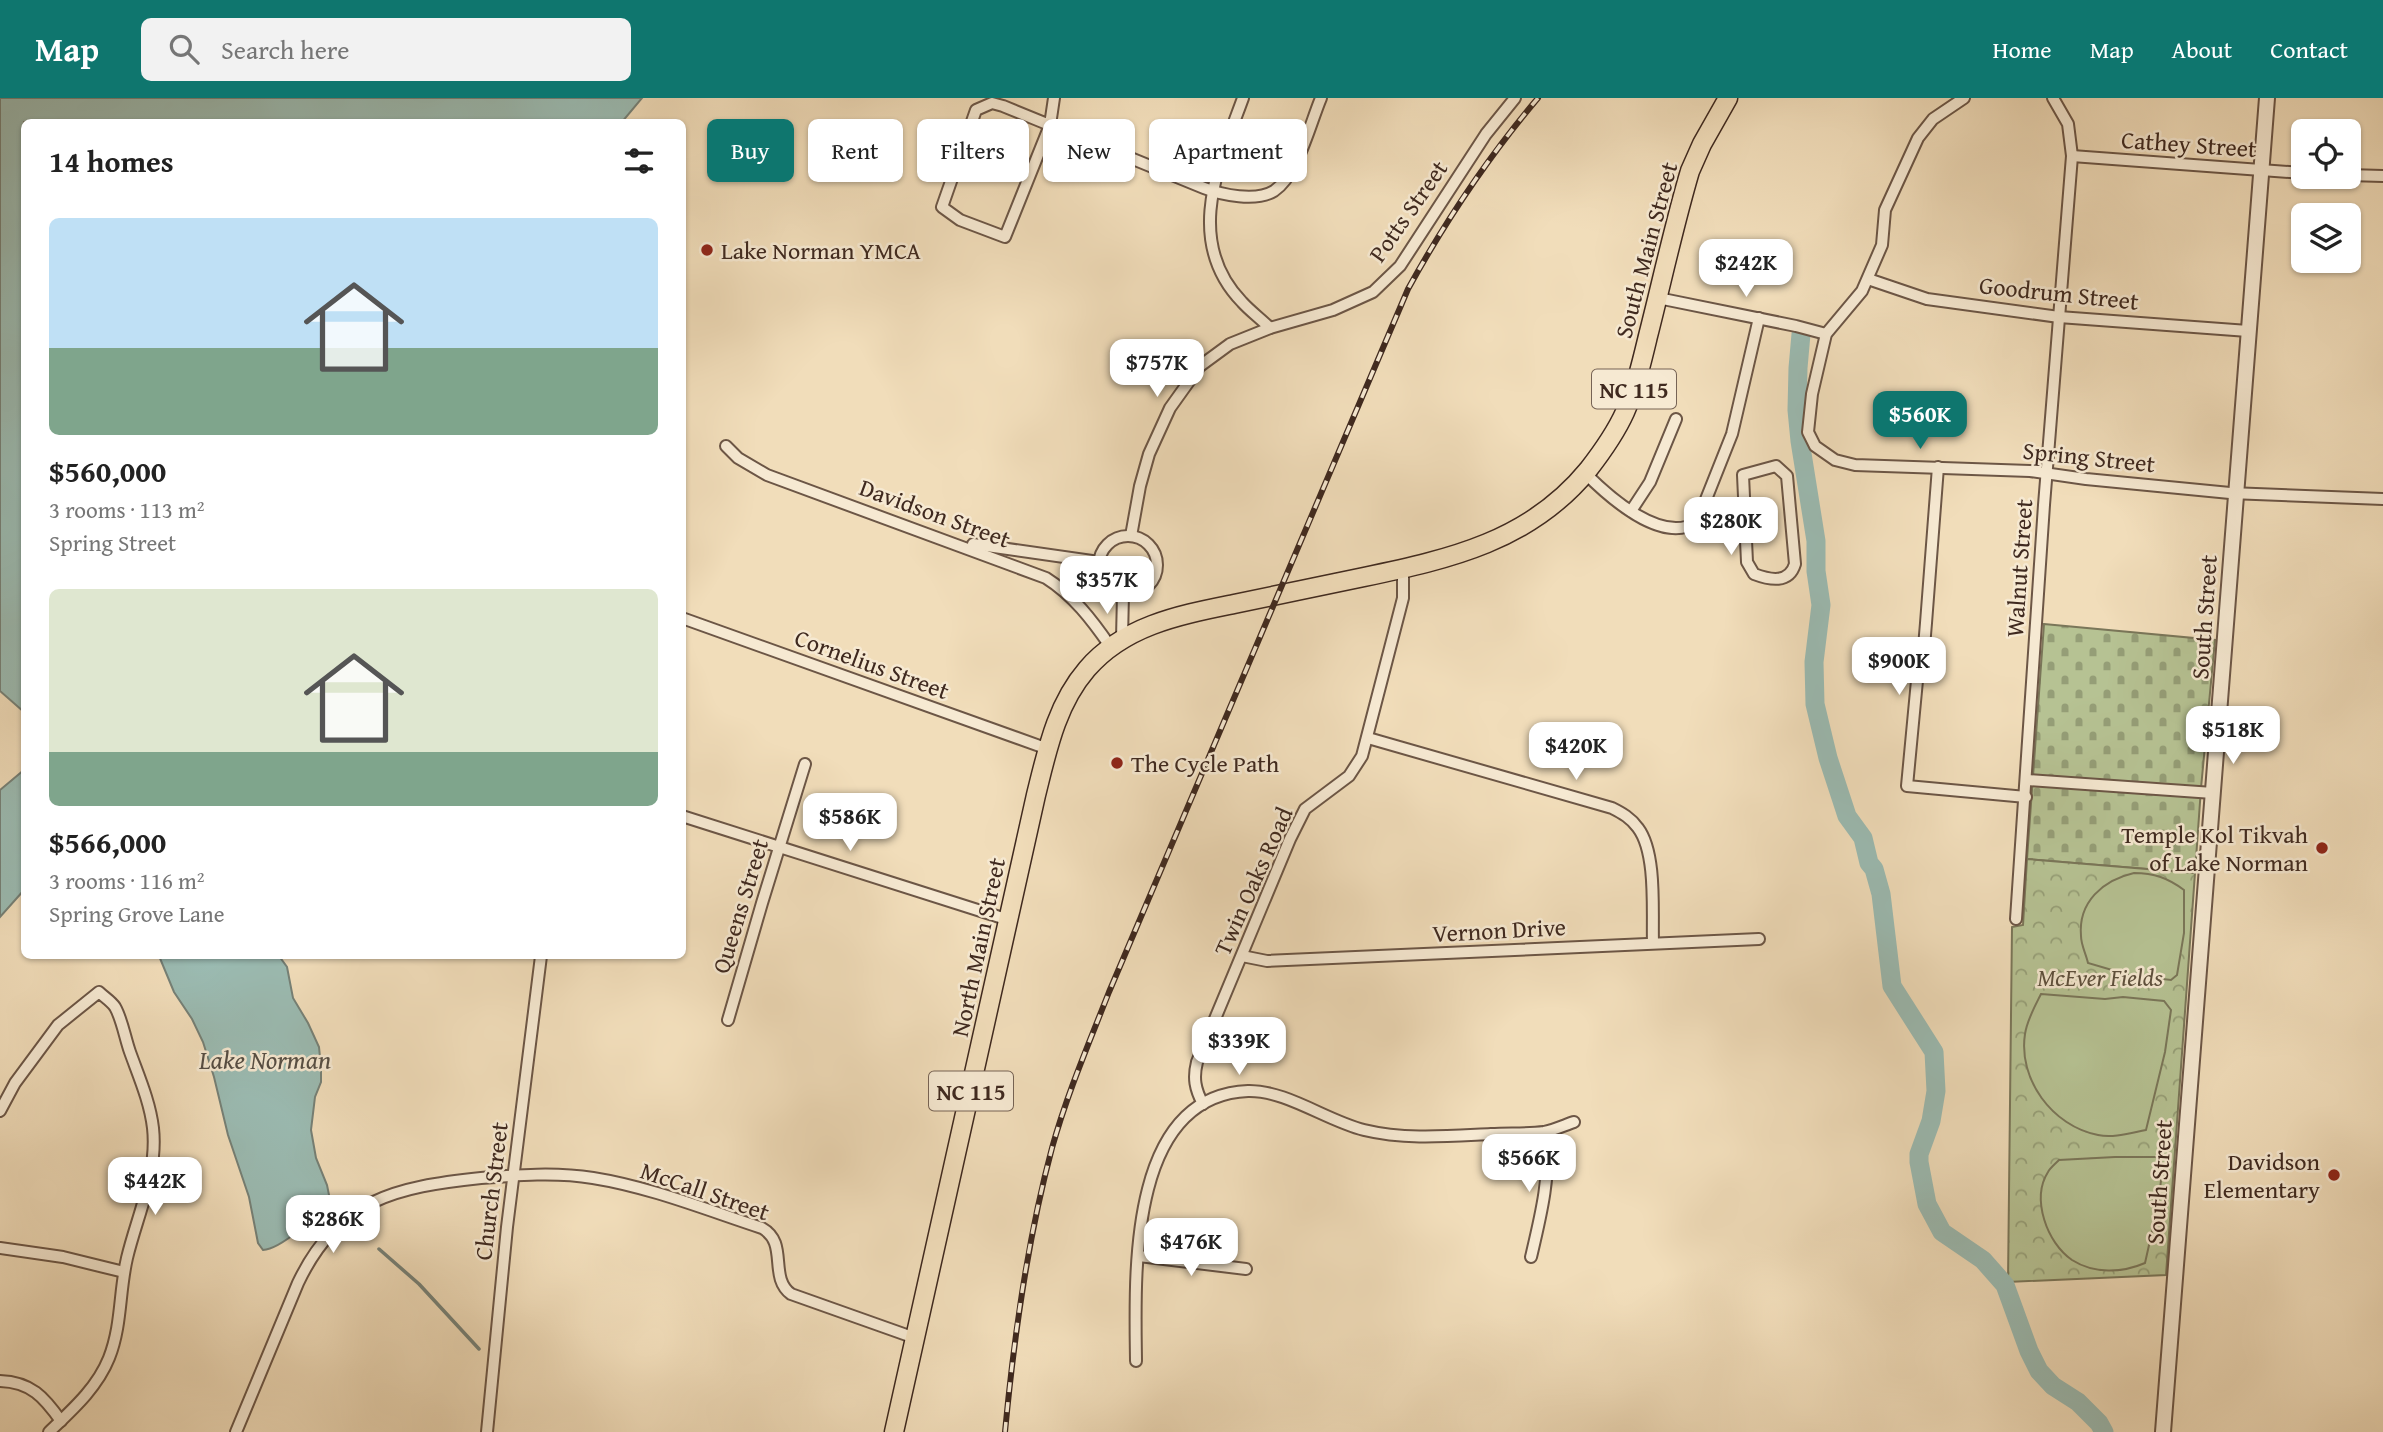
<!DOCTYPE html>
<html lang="en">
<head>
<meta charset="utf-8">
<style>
	body { margin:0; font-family:"Gentium Book Plus",serif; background:#f2f2f2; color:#222; height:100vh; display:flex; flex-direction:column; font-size:26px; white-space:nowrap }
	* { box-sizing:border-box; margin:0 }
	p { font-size:23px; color:#767676 }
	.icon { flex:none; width:38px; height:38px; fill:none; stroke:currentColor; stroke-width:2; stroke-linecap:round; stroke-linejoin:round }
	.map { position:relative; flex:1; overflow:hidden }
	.panel { position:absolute; left:21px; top:21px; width:665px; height:840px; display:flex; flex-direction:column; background:#fff; border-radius:10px; box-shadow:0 2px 5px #0004 }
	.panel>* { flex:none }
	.guide { position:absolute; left:707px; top:21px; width:665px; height:63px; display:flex; gap:14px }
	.tools { position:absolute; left:2291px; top:21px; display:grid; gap:14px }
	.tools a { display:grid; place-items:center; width:70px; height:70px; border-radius:10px; background:#fff; box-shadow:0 2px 5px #0004; font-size:35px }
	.price { position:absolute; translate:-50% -60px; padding:0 16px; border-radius:14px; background:#fff; color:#222; font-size:23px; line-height:46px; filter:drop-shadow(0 2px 4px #0008) }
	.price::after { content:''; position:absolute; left:50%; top:42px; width:21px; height:16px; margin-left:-10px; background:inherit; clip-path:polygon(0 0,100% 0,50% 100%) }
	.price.on { background:#0f766e; color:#fff }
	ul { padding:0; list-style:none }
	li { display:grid; align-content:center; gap:14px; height:371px; padding:0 28px }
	li span { display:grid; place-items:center; height:217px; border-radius:10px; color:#555 }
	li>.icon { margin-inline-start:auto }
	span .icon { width:126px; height:126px; fill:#fffc; stroke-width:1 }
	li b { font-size:30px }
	h2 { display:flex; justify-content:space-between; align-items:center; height:84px; padding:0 28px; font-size:30px }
	.pill { padding:0 24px; border-radius:10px; background:#fff; box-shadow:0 2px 5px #0004; font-size:24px; line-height:63px }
	.pill.on { background:#0f766e; color:#fff }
	header { display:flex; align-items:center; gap:42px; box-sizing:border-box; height:98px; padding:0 35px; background:#0f766e; color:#fff }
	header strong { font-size:33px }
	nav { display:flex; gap:38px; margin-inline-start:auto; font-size:24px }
	.search { width:490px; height:63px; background:#f2f2f2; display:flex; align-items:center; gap:18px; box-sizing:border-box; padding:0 24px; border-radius:10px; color:#767676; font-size:26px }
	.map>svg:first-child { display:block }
	.cemetery { fill:url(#cemetery-stones); stroke:#7a7659; stroke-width:2 }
	.park { fill:url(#park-crowns); stroke:#7a7659; stroke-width:2 }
	.pitch { fill:#b6c293; stroke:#7a7659; stroke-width:2 }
	.water { fill:#9bbbb2; stroke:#768177; stroke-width:2 }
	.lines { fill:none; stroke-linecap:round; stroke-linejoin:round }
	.stream { stroke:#768177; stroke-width:3.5 }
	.river { stroke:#9bbbb2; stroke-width:19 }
	.minor-casing { stroke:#6c5646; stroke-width:14 }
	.tertiary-casing { stroke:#6c5646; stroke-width:18 }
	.primary-casing { stroke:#3f291f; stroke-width:21 }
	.minor { stroke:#f6e9d2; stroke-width:10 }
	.tertiary { stroke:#f6e9d2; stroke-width:14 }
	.primary { stroke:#f1ddba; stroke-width:18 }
	.rail-casing { stroke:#3f291f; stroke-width:6 }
	.rail { stroke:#f6e9d2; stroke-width:3.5; stroke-dasharray:10; stroke-linecap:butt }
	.poi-dot { fill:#8f2418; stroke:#f6e9d2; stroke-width:2.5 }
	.labels { text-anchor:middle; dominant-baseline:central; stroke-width:5; stroke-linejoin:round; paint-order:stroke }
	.shield { fill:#f6e9d2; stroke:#766355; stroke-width:2 }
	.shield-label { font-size:23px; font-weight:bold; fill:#3f291f }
	.street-label { font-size:24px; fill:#3f291f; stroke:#f6e9d2 }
	.poi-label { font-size:24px; fill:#3f291f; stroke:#f6e9d2; text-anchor:start }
	.park-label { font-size:24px; font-style:italic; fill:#5d4f3c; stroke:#f6e9d2 }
	.water-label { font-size:26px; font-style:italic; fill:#564e44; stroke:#f6e9d2 }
</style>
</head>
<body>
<header>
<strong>Map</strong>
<div class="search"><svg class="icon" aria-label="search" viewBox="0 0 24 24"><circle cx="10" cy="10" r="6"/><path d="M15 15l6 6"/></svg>Search here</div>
<nav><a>Home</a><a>Map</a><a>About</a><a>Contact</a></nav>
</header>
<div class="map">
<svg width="2383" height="1334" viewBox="0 0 2383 1334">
	<defs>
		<pattern id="cemetery-stones" width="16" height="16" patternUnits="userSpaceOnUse" patternTransform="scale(1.75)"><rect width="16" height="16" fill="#b6c293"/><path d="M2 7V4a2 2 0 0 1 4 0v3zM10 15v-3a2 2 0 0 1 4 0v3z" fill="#959e77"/></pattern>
		<pattern id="park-crowns" width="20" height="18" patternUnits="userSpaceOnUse" patternTransform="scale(1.75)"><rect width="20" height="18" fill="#b6c293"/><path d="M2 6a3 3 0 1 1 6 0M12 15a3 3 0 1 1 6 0" fill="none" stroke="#959e77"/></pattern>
	</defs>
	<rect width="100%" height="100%" fill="#f1ddba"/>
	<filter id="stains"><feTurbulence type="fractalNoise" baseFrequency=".00286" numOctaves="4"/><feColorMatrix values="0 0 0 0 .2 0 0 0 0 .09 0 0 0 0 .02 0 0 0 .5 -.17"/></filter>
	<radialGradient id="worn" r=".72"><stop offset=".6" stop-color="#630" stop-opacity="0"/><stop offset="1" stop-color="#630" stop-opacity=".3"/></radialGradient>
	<path class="cemetery" d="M2044 526 2215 542 2201 690 2195 775 2027 761Z"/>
	<path class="park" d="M2027 761 2195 775 2166 1177 2008 1184 2012 829 2023 827Z"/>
	<g class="pitch">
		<path d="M2134 775C2154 775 2168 780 2184 792V835L2177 877 2171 882 2129 877 2088 865C2086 856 2081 847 2081 838 2078 804 2103 782 2134 775Z"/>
		<path d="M2041 896 2105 901 2123 899 2164 903 2171 912 2165 954 2146 1032C2130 1035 2114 1040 2098 1037 2052 1028 2018 981 2025 936 2027 922 2035 908 2041 896Z"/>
		<path d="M2115 1059H2157L2163 1066 2158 1107 2145 1165C2122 1175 2094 1176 2072 1162 2047 1145 2031 1101 2048 1074 2050 1070 2055 1066 2059 1062Z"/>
	</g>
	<g class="water">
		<path d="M0 0H642L622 24H24V614L0 593Z"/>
		<path d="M24 672V792L0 819V692Z"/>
		<path d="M159 858H279L287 869 293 900 308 925 319 949 321 969V984L315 999 311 1032 316 1060 327 1087 330 1102C319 1117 281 1151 263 1152L258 1145 249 1099 228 1037 214 979 203 944 192 921 174 894Z"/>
	</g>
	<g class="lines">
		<path class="stream" d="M379 1151 419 1186 479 1251"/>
		<path class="river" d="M1801 236 1798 270 1797 312 1800 343 1816 443V473L1821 507 1814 564 1815 606 1828 660 1847 718 1863 740 1869 765 1874 771 1881 796 1892 888 1934 954 1936 993 1931 1023 1919 1056V1064L1927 1106 1942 1134 1983 1162 2005 1187 2029 1253 2039 1273 2053 1288 2078 1304 2099 1325 2104 1334"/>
		<g class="minor-casing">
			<g id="minor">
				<path d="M1054 0 1050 27 1005 139 960 122 942 109 976 12 992 5 1003 8 1204 90C1222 97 1256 104 1274 93 1298 77 1310 26 1321 0"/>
				<path d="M1243 0C1219 66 1183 143 1242 204 1250 213 1261 221 1270 230"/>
				<path d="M1964 0 1933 21 1918 40 1885 112 1882 147 1862 193 1826 236 1812 296 1808 334 1815 348 1835 362 1855 367 2030 373 2086 381 2230 395 2383 401"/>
				<path d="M2072 58 2303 75"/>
				<path d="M2348 77 2383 78"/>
				<path d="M1868 181 1927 201 2059 219 2248 233"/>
				<path d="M1658 200 1796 228 1826 236"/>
				<path d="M726 348 738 360 767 377 1046 480C1073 497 1092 522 1110 548"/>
				<path d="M1776 368 1787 378 1795 466C1789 486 1770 482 1754 476L1747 464 1743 377Z"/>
				<path d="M1938 369 1926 525 1924 549 1918 572 1907 688 2026 699"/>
				<path d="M1585 375C1609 399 1662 447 1697 424L1732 336 1759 220"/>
				<path d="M1631 413 1650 384 1676 321"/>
				<path d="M1131 438 1140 388 1149 356 1170 310 1200 268 1230 246 1270 230 1333 212 1373 194 1400 168 1486 36 1515 0"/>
				<circle cx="1128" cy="467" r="29"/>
				<path d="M973 446 1099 464"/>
				<path d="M682 520 1048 651"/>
				<path d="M1122 540 1123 496"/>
				<path d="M1368 640 1612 710C1622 715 1631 720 1638 730 1657 755 1652 815 1653 845"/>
				<path d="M2027 682 2213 695"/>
				<path d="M682 718 1009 822"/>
				<path d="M2016 821 2044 407 2072 58 2068 26 2053 0"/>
				<path d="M1242 858 1267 863 1759 841"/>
				<path d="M728 922 762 805 805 666"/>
				<path d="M1203 1006C1195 991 1193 980 1197 964L1290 741 1305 711 1349 678 1362 658 1403 500V471"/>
				<path d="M0 1013 15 985 58 927 99 894C104 899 111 903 115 909 122 921 125 940 130 954 139 979 150 1004 153 1030 158 1075 137 1118 127 1160 119 1194 122 1227 109 1260 97 1290 72 1312 49 1334"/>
				<path d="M0 1150 63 1159 124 1174"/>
				<path d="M1139 1158 1246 1171"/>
				<path d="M1531 1159C1541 1117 1551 1077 1546 1034"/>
				<path d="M1136 1263C1135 1178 1127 998 1248 993 1286 992 1327 1023 1364 1032 1405 1042 1449 1038 1491 1036 1508 1035 1527 1036 1544 1034 1554 1032 1565 1027 1574 1024"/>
				<path d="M0 1283C31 1284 44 1299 61 1323"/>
				<path d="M236 1334 298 1185C338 1101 396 1089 481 1080 518 1077 556 1074 593 1080 650 1089 707 1112 762 1130 789 1145 768 1179 791 1196L915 1240"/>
				<path d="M487 1334 507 1129 541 858"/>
			</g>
		</g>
		<g class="tertiary-casing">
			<path id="tertiary" d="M2163 1334 2267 0"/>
		</g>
		<g class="primary-casing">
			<path id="primary" d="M894 1334 1036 697C1047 653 1056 607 1087 571 1125 527 1180 517 1234 506 1277 497 1321 488 1364 479 1450 461 1530 443 1588 372 1602 354 1616 334 1625 314 1636 289 1642 263 1648 238 1662 183 1674 127 1690 73L1702 46 1728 0"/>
		</g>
		<use href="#minor" class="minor"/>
		<use href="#tertiary" class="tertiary"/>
		<use href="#primary" class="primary"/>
		<g class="rail-casing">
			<path id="rail" d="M1005 1334C1014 1238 1027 1143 1052 1050 1067 996 1089 945 1109 894L1408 191C1446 122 1488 59 1538 0"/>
		</g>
		<use href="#rail" class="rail"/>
	</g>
	<g class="poi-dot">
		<circle cx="707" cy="152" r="7"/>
		<circle cx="1117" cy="665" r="7"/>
		<circle cx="2322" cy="750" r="7"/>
		<circle cx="2334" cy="1077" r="7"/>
	</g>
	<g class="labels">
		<g class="shield">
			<rect x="1592" y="271.5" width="84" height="39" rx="5"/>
			<rect x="929" y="973.5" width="84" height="39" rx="5"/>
		</g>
		<g class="shield-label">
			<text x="1634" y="291">NC 115</text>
			<text x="971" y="993">NC 115</text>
		</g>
		<g class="street-label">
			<text transform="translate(2189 46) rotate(4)">Cathey Street</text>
			<text transform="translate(1408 113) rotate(-55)">Potts Street</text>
			<text transform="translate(1646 152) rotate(-75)">South Main Street</text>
			<text transform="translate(2059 195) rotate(6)">Goodrum Street</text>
			<text transform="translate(2089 359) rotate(6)">Spring Street</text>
			<text transform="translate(935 415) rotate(20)">Davidson Street</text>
			<text transform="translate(2019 470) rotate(-86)">Walnut Street</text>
			<text transform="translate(2204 519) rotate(-86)">South Street</text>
			<text transform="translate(872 566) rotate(20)">Cornelius Street</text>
			<text transform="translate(1253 783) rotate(-66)">Twin Oaks Road</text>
			<text transform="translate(740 808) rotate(-73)">Queens Street</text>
			<text transform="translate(1499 832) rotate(-3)">Vernon Drive</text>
			<text transform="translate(978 849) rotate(-78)">North Main Street</text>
			<text transform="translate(2159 1084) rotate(-86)">South Street</text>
			<text transform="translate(491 1093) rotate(-83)">Church Street</text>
			<text transform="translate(705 1093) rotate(19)">McCall Street</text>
		</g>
		<g class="poi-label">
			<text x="721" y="152">Lake Norman YMCA</text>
			<text x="1131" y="665">The Cycle Path</text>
			<text x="2308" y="736" text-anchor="end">Temple Kol Tikvah<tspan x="2308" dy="28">of Lake Norman</tspan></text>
			<text x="2320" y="1063" text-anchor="end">Davidson<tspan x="2320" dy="28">Elementary</tspan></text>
		</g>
		<g class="park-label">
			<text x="2100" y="879">McEver Fields</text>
		</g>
		<g class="water-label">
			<text x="265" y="961">Lake Norman</text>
		</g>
	</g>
	<rect width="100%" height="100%" filter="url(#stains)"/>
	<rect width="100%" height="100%" fill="url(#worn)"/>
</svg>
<div class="tools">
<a><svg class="icon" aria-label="locate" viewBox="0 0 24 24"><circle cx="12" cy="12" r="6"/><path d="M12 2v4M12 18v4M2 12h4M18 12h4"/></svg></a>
<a><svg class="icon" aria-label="layers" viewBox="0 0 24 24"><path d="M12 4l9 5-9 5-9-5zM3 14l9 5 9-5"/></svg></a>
</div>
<b class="price" style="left:1746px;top:201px">$242K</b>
<b class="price" style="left:1157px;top:301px">$757K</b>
<b class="price on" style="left:1920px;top:353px">$560K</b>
<b class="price" style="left:1731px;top:459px">$280K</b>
<b class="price" style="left:1107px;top:518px">$357K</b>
<b class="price" style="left:1899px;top:599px">$900K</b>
<b class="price" style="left:2233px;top:668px">$518K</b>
<b class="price" style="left:1576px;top:684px">$420K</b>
<b class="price" style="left:850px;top:755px">$586K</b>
<b class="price" style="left:1239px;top:979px">$339K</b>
<b class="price" style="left:1529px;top:1096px">$566K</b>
<b class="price" style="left:155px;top:1119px">$442K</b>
<b class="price" style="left:333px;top:1157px">$286K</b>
<b class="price" style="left:1191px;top:1180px">$476K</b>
<div class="guide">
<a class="pill on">Buy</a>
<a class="pill">Rent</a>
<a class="pill">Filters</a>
<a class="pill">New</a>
<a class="pill">Apartment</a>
</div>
<section class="panel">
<h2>14 homes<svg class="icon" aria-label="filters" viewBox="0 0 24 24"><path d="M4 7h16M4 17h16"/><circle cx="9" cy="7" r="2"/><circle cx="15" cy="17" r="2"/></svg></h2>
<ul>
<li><span style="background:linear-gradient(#bfe0f5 60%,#7fa58c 0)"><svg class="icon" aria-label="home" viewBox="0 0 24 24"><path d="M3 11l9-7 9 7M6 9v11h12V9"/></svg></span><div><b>$560,000</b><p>3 rooms · 113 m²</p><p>Spring Street</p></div></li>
<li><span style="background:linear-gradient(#dfe7d0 75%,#7fa58c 0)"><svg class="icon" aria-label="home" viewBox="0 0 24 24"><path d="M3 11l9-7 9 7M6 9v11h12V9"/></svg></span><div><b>$566,000</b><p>3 rooms · 116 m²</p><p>Spring Grove Lane</p></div></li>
</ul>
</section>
</div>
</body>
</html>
